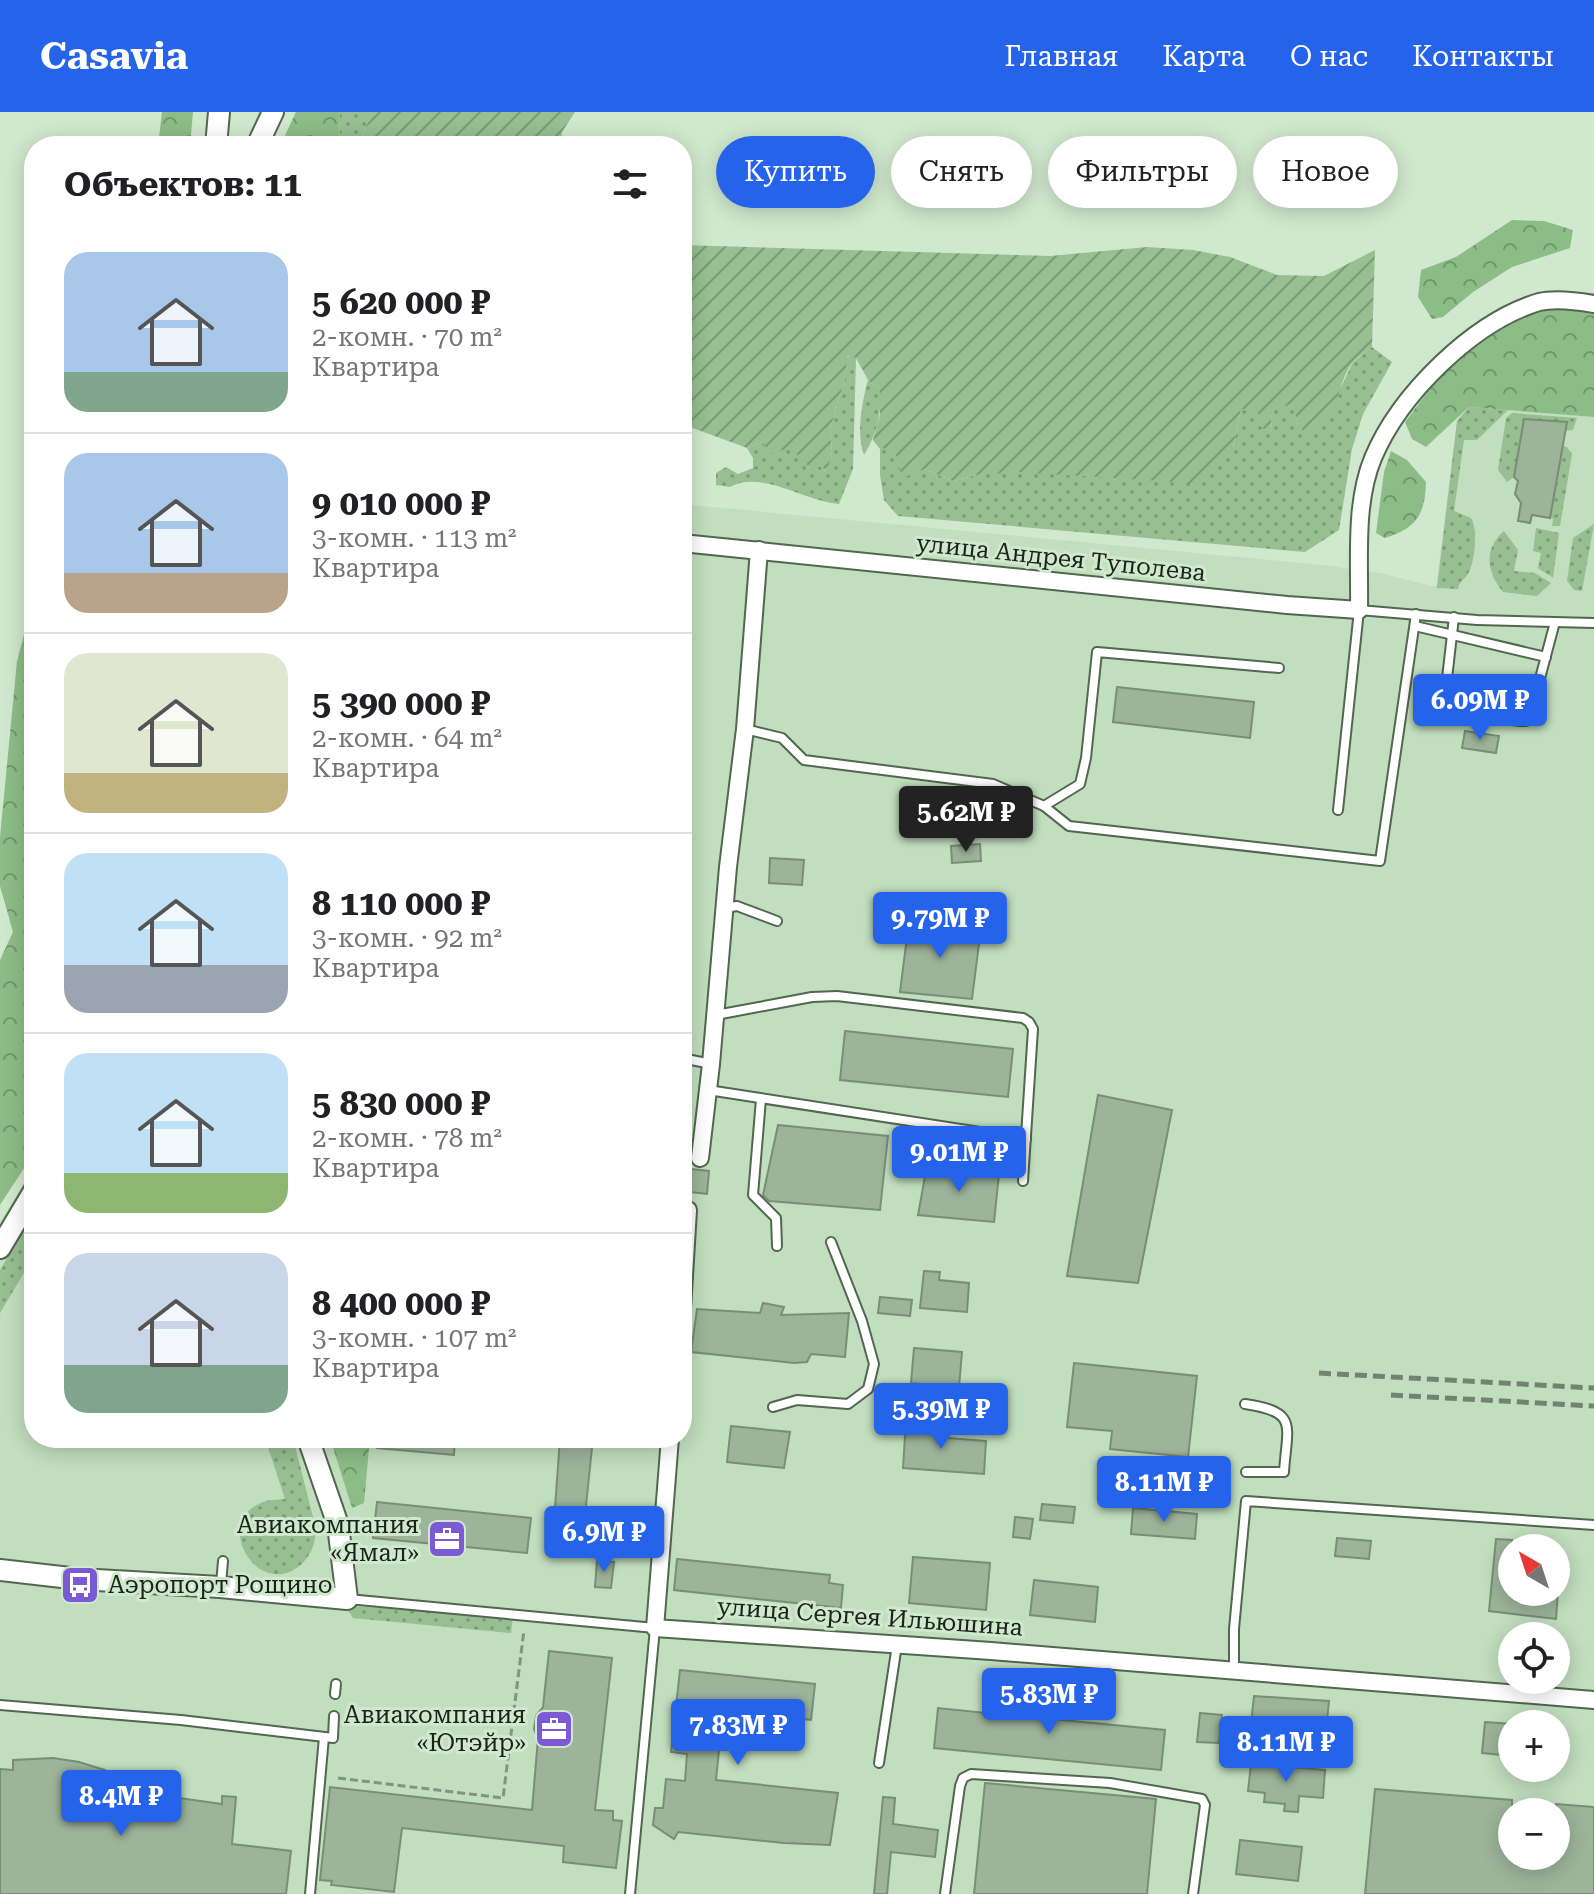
<!DOCTYPE html>
<html lang="ru">
<head>
<meta charset="utf-8">
<style>
	body { margin:0; font-family:"Roboto Serif",serif; background:#f6f6f6; color:#202124; height:100vh; display:flex; flex-direction:column; font-size:30px; white-space:nowrap }
	* { box-sizing:border-box; margin:0 }
	p { font-size:26px; color:#757577 }
	.icon { flex:none; width:44px; height:44px; fill:none; stroke:currentColor; stroke-width:2; stroke-linecap:round; stroke-linejoin:round }
	.map { position:relative; flex:1; overflow:hidden }
	.details { position:absolute; left:24px; top:24px; width:668px; height:1312px; display:flex; flex-direction:column; background:#fff; border-radius:32px; box-shadow:0 4px 20px #0003 }
	.details>* { flex:none }
	.hud { position:absolute; left:716px; top:24px; width:758px; height:72px; display:flex; gap:16px }
	.needle { width:52px; rotate:321deg }
	.tools { position:absolute; left:1498px; top:1422px; display:grid; gap:16px }
	.tools a { display:grid; place-items:center; width:72px; height:72px; border-radius:50%; background:#fff; box-shadow:0 4px 20px #0003; font-size:40px }
	.price { position:absolute; translate:-50% -68px; padding:0 18px; border-radius:8px; background:#2563eb; color:#fff; font-size:26px; line-height:52px; filter:drop-shadow(0 2px 4px #0008) }
	.price::after { content:''; position:absolute; left:50%; top:48px; width:24px; height:18px; margin-left:-12px; background:inherit; clip-path:polygon(0 0,100% 0,50% 100%) }
	.price.selected { background:#222; color:#fff }
	ul { padding:0; list-style:none }
	li { display:flex; align-items:center; gap:24px; height:200px; padding:0 40px }
	li+li { border-top:2px solid #e0e0e0 }
	li span { display:grid; place-items:center; flex:none; width:224px; height:160px; border-radius:24px; color:#555 }
	li>.icon { margin-inline-start:auto }
	span .icon { width:96px; height:96px; fill:#fffc; stroke-width:1 }
	li b { font-size:34px }
	h2 { display:flex; justify-content:space-between; align-items:center; height:96px; padding:0 40px; font-size:34px }
	.pill { padding:0 28px; border-radius:36px; background:#fff; box-shadow:0 4px 20px #0003; font-size:28px; line-height:72px }
	.pill.selected { background:#2563eb; color:#fff }
	header { display:flex; align-items:center; gap:48px; box-sizing:border-box; height:112px; padding:0 40px; background:#2563eb; color:#fff }
	header strong { font-size:38px }
	nav { display:flex; gap:44px; margin-inline-start:auto; font-size:28px }
	.map>svg:first-child { display:block }
	.built { fill:#c1debe; fill-rule:evenodd }
	.grass { fill:url(#grass-dots) }
	.forest { fill:url(#forest-crowns) }
	.garden { fill:url(#garden-furrows) }
	.building { fill:#9db49a; stroke:#788e75; stroke-width:2 }
	.lines { fill:none; stroke-linecap:round; stroke-linejoin:round }
	.service-casing { stroke:#52674f; stroke-width:12 }
	.minor-casing { stroke:#52674f; stroke-width:20 }
	.tertiary-casing { stroke:#52674f; stroke-width:24 }
	.path { stroke:#829380; stroke-width:3; stroke-dasharray:8 4; stroke-linecap:butt }
	.service { stroke:#fff; stroke-width:8 }
	.minor { stroke:#fff; stroke-width:16 }
	.tertiary { stroke:#fff; stroke-width:20 }
	.rail { stroke:#738371; stroke-width:5; stroke-dasharray:12 6; stroke-linecap:butt }
	.labels { text-anchor:middle; dominant-baseline:central; stroke-width:6; stroke-linejoin:round; paint-order:stroke }
	.street-label { font-size:24px; fill:#1a2319; stroke:#d0e8cd }
	.poi-label { font-size:24px; fill:#1a2319; stroke:#d0e8cd; text-anchor:end }
</style>
</head>
<body>
<header>
<strong>Casavia</strong>
<nav><a>Главная</a><a>Карта</a><a>О нас</a><a>Контакты</a></nav>
</header>
<div class="map">
<svg width="1594" height="1782" viewBox="0 0 1594 1782">
	<defs>
		<pattern id="grass-dots" width="8" height="8" patternUnits="userSpaceOnUse" patternTransform="scale(2)"><rect width="8" height="8" fill="#97bf92"/><path d="M2 2h.1M6 6h.1" fill="none" stroke="#7a9b76" stroke-width="1.8" stroke-linecap="round"/></pattern>
		<pattern id="forest-crowns" width="20" height="18" patternUnits="userSpaceOnUse" patternTransform="scale(2)"><rect width="20" height="18" fill="#8dbd87"/><path d="M2 6a3 3 0 1 1 6 0M12 15a3 3 0 1 1 6 0" fill="none" stroke="#72996e"/></pattern>
		<pattern id="garden-furrows" width="10" height="10" patternUnits="userSpaceOnUse" patternTransform="scale(2)"><rect width="10" height="10" fill="#97bf92"/><path d="M-1 1l2-2M0 10L10 0M9 11l2-2" fill="none" stroke="#7a9b76"/></pattern>
	</defs>
	<rect width="100%" height="100%" fill="#d0e8cd"/>
	<path class="built" d="M1469 295 1594 305V1782H0V1110L34 1055V1326H682V392L1322 453 1380 461 1436 475 1457 309ZM1512 1436H1556V1480H1512ZM1512 1524H1556V1568H1512ZM1512 1612H1556V1656H1512ZM1512 1700H1556V1744H1512Z"/>
	<g class="grass">
		<path d="M340 0H372L358 34H339Z"/>
		<path d="M1372 235 1392 250 1363 302 1352 337 1339 418 1305 440 898 404 884 388 880 363V337L894 334 925 357 953 369 976 363 1233 335 1241 297H1258L1263 317 1272 319 1271 305 1276 294 1294 293 1298 313 1341 275 1353 250Z"/>
		<path d="M846 244 856 246 853 357 839 392C806 390 760 357 730 375L716 373V361L726 355 738 362 753 356V346L747 336 762 330 782 338H794L809 355H821L826 359 832 340 830 317 845 267Z"/>
		<path d="M868 268 880 277C882 301 877 322 864 343 856 322 862 289 868 268Z"/>
		<path d="M1469 295 1508 298 1477 328H1464L1454 399 1471 406C1478 417 1475 448 1469 460 1465 468 1460 467 1458 477L1437 476 1457 309Z"/>
		<path d="M1512 301 1577 306 1573 318 1565 319 1566 310 1524 307 1514 365 1507 370 1498 358 1506 306Z"/>
		<path d="M1562 334 1567 335 1572 342 1560 414H1552L1553 407 1550 406Z"/>
		<path d="M1594 412 1582 479 1574 478 1567 469 1573 426Z"/>
		<path d="M1536 416 1559 421 1553 466 1538 456 1541 441 1533 439Z"/>
		<path d="M1504 419 1518 438 1514 459 1535 461 1551 471 1537 484 1503 480C1487 461 1483 437 1504 419Z"/>
		<path d="M34 1102V1144L0 1201V1158Z"/>
		<path d="M265 1326H293L316 1417C315 1433 311 1445 298 1455 256 1486 213 1410 261 1391 269 1387 278 1388 285 1387Z"/>
		<path d="M349 1494 513 1504 511 1521 353 1506 348 1498Z"/>
	</g>
	<g class="forest">
		<path d="M162 0H193L190 34H158Z"/>
		<path d="M296 0H340L339 34H280Z"/>
		<path d="M1512 108 1544 109 1573 118 1570 136 1512 155 1473 180 1443 205 1432 207 1418 185 1421 158 1456 145Z"/>
		<path d="M1566 194 1594 201V305L1469 295 1426 335 1412 327 1405 310 1435 270 1467 239 1522 204Z"/>
		<path d="M1391 339 1407 348 1426 370C1425 402 1417 416 1385 426L1376 421 1384 360Z"/>
		<path d="M34 469V1041L0 1093V848L13 820 0 774V725L17 549 31 496Z"/>
		<path d="M330 1326H370L364 1391 352 1396Z"/>
	</g>
	<g class="garden">
		<path d="M372 0H575L562 20 560 34H358Z"/>
		<path d="M682 133 1050 144 1147 135 1193 138 1230 145 1277 163 1324 164 1375 138 1372 235C1366 240 1357 245 1352 251 1335 275 1338 314 1306 323L1298 313 1293 293 1276 295 1271 305 1272 319 1263 317 1257 297H1241L1233 335 1192 371 1018 360 976 363 953 369 925 357 902 366 894 335 880 337 873 328 880 303V277L868 268 856 246 847 244 845 267 830 317 832 340 827 359 821 355H809L793 338H782L772 342 762 330 747 336 682 312Z"/>
	</g>
	<g class="building">
		<path d="M1524 307 1567 310 1550 406 1532 403 1530 411 1518 409 1521 391 1515 382 1518 369 1514 365Z"/>
		<path d="M1117 575 1254 590 1250 626 1113 610Z"/>
		<path d="M1465 619 1499 624 1496 641 1462 636Z"/>
		<path d="M980 732 981 749 952 751 951 734Z"/>
		<path d="M770 746 804 748 802 773 769 771Z"/>
		<path d="M909 809 981 816 972 887 900 880Z"/>
		<path d="M845 919 1013 937 1008 985 840 968Z"/>
		<path d="M1098 983 1172 998 1138 1171 1067 1164Z"/>
		<path d="M778 1013 888 1024 880 1098 769 1089 763 1083Z"/>
		<path d="M927 1053 999 1062 994 1110 918 1103Z"/>
		<path d="M682 1056 709 1059 707 1082 682 1079Z"/>
		<path d="M924 1159 940 1160 939 1168 969 1171 967 1200 920 1196Z"/>
		<path d="M880 1185 912 1188 910 1204 878 1201Z"/>
		<path d="M763 1191 784 1195 781 1203 849 1201 845 1245 811 1242 807 1250 794 1251 691 1240 697 1197 760 1201Z"/>
		<path d="M914 1236 962 1240 959 1275 911 1271Z"/>
		<path d="M1074 1251 1197 1264 1188 1345 1110 1337 1112 1319 1067 1315Z"/>
		<path d="M906 1308 936 1310 935 1325 986 1329 984 1362 903 1356Z"/>
		<path d="M731 1314 790 1320 784 1356 727 1350Z"/>
		<path d="M378 1326H455L454 1343 377 1336Z"/>
		<path d="M560 1326H593L584 1413 554 1410Z"/>
		<path d="M377 1390 531 1406 527 1441 373 1426Z"/>
		<path d="M1042 1392 1075 1395 1073 1411 1040 1408Z"/>
		<path d="M1133 1396 1197 1402 1195 1427 1131 1422Z"/>
		<path d="M1015 1405 1033 1407 1030 1427 1013 1425Z"/>
		<path d="M1337 1426 1371 1429 1369 1447 1335 1444Z"/>
		<path d="M1496 1427 1512 1428V1480H1558L1556 1507 1489 1499Z"/>
		<path d="M913 1445 990 1451 986 1498 909 1491Z"/>
		<path d="M677 1447 830 1463 829 1471 843 1473 841 1496 674 1478Z"/>
		<path d="M597 1449 614 1450 611 1476 595 1475Z"/>
		<path d="M1034 1468 1098 1475 1095 1510 1030 1503Z"/>
		<path d="M549 1539 612 1546 595 1698 613 1699V1708L622 1709 616 1756 563 1750 564 1734 402 1716 394 1780 331 1773 332 1769 320 1768 330 1675 532 1698 538 1626 534 1617 536 1604 543 1595Z"/>
		<path d="M680 1558 815 1572 811 1608 723 1599 716 1668 838 1681 830 1733 784 1731 678 1720 674 1727 653 1713 655 1696H663L666 1667 685 1669 687 1642 671 1640Z"/>
		<path d="M1029 1575 1055 1578 1052 1607 1165 1618 1161 1658 934 1636 938 1596 1026 1605Z"/>
		<path d="M1254 1584 1329 1589 1326 1618 1251 1611Z"/>
		<path d="M1200 1601 1222 1603 1219 1631 1197 1630Z"/>
		<path d="M1485 1610 1512 1612V1644L1482 1641Z"/>
		<path d="M53 1646 79 1650 105 1658V1666L137 1669 136 1680 222 1692V1684L236 1685 232 1732 291 1739 286 1782H0V1657L13 1658V1648Z"/>
		<path d="M1251 1652 1325 1658 1323 1686 1299 1684 1298 1700 1284 1699 1285 1692 1264 1690 1265 1681 1248 1679Z"/>
		<path d="M985 1671 1156 1687 1147 1782H974Z"/>
		<path d="M1375 1677 1512 1688V1744H1556V1692L1594 1695V1782H1365Z"/>
		<path d="M883 1685 895 1686 893 1712 938 1718 935 1745 891 1740 887 1782H874Z"/>
		<path d="M1240 1728 1302 1735 1298 1769 1236 1762Z"/>
	</g>
	<g class="lines">
		<g class="service-casing">
			<g id="service">
				<path d="M1454 505 1444 593 1450 601 1521 609H1526L1530 604 1555 510"/>
				<path d="M1415 514 1546 545"/>
				<path d="M745 617 782 626 804 648 993 672 1044 694 1080 672 1086 646 1097 540 1279 556"/>
				<path d="M1044 694 1069 714 1380 749 1416 502"/>
				<path d="M1338 698 1359 498 1477 508 1594 511"/>
				<path d="M725 796 737 794 777 809"/>
				<path d="M716 903 812 885 837 884 1023 906 1029 910 1033 917 1023 1069"/>
				<path d="M682 946 711 952"/>
				<path d="M708 978 1026 1027"/>
				<path d="M761 987 753 1083 776 1106 777 1134"/>
				<path d="M1245 1292C1299 1300 1287 1313 1284 1360H1246"/>
				<path d="M773 1295 797 1288 848 1292 868 1277 874 1252 862 1209 831 1130"/>
				<path d="M601 1427 661 1428"/>
				<path d="M221 1472 223 1449"/>
				<path d="M348 1487 655 1516 630 1782"/>
				<path d="M1234 1559V1517L1246 1389 1594 1413"/>
				<path d="M335 1582 336 1572"/>
				<path d="M0 1593 181 1608 333 1626 334 1604"/>
				<path d="M879 1651 897 1533"/>
				<path d="M310 1782 324 1625"/>
				<path d="M945 1782 960 1674 963 1666 971 1662 1110 1671 1202 1687 1205 1693 1193 1782"/>
			</g>
		</g>
		<g class="minor-casing">
			<g id="minor">
				<path d="M682 431 1287 493 1359 498C1360 449 1354 392 1373 346 1400 282 1473 210 1539 190 1556 186 1577 189 1594 192"/>
				<path d="M700 1046 711 952 728 755 745 617 759 438"/>
				<path d="M682 1197 688 1098"/>
				<path d="M670 1326 655 1516 991 1539 1594 1588"/>
			</g>
		</g>
		<g class="tertiary-casing">
			<g id="tertiary">
				<path d="M216 34 219 0"/>
				<path d="M257 34 273 0"/>
				<path d="M0 1136 34 1079"/>
				<path d="M0 1458 79 1467 220 1475 347 1487 338 1413 308 1326"/>
			</g>
		</g>
		<path class="path" d="M338 1666 503 1686 524 1518"/>
		<use href="#service" class="service"/>
		<use href="#minor" class="minor"/>
		<use href="#tertiary" class="tertiary"/>
		<g class="rail">
			<path d="M1319 1261 1594 1276"/>
			<path d="M1391 1283 1594 1294"/>
		</g>
	</g>
	<defs>
		<g id="office-square" transform="scale(2)"><rect x="-9" y="-9" width="18" height="18" rx="4" fill="#7b5ad4" stroke="#d0e8cd"/><path d="M-6-3h4V-5.5h4V-3h4V5H-6ZM-1-4.5V-3h2v-1.5ZM-6 0V1H6V0Z" fill="#fff"/></g>
		<g id="bus-square" transform="scale(2)"><rect x="-9" y="-9" width="18" height="18" rx="4" fill="#7b5ad4" stroke="#d0e8cd"/><path d="M-5-6H5V4H4V6H2V4H-2V6H-4V4H-5ZM-3.5-4V0h7V-4ZM-3.5 1.2v1.5H-2V1.2ZM2 1.2v1.5H3.5V1.2Z" fill="#fff"/></g>
	</defs>
	<g fill-rule="evenodd">
		<use href="#office-square" x="447" y="1427"/>
		<use href="#bus-square" x="80" y="1473"/>
		<use href="#office-square" x="554" y="1617"/>
	</g>
	<g class="labels">
		<g class="street-label">
			<text transform="translate(1061 446) rotate(6)">улица Андрея Туполева</text>
			<text transform="translate(870 1505) rotate(4)">улица Сергея Ильюшина</text>
		</g>
		<g class="poi-label">
			<text x="419" y="1413">Авиакомпания<tspan x="419" dy="28">«Ямал»</tspan></text>
			<text x="108" y="1473" text-anchor="start">Аэропорт Рощино</text>
			<text x="526" y="1603">Авиакомпания<tspan x="526" dy="28">«Ютэйр»</tspan></text>
		</g>
	</g>
</svg>
<div class="tools">
<a><svg class="needle" viewBox="-14 -14 28 28"><path d="M0-13l5 13h-10z" fill="#e53935"/><path d="M0 13l5-13h-10z" fill="#757577"/></svg></a>
<a><svg class="icon" aria-label="locate" viewBox="0 0 24 24"><circle cx="12" cy="12" r="6"/><path d="M12 2v4M12 18v4M2 12h4M18 12h4"/></svg></a>
<a>+</a>
<a>−</a>
</div>
<b class="price" style="left:1480px;top:630px">6.09M ₽</b>
<b class="price selected" style="left:966px;top:742px">5.62M ₽</b>
<b class="price" style="left:940px;top:848px">9.79M ₽</b>
<b class="price" style="left:959px;top:1082px">9.01M ₽</b>
<b class="price" style="left:941px;top:1339px">5.39M ₽</b>
<b class="price" style="left:1164px;top:1412px">8.11M ₽</b>
<b class="price" style="left:604px;top:1462px">6.9M ₽</b>
<b class="price" style="left:1049px;top:1624px">5.83M ₽</b>
<b class="price" style="left:738px;top:1655px">7.83M ₽</b>
<b class="price" style="left:1286px;top:1672px">8.11M ₽</b>
<b class="price" style="left:121px;top:1726px">8.4M ₽</b>
<div class="hud">
<a class="pill selected">Купить</a>
<a class="pill">Снять</a>
<a class="pill">Фильтры</a>
<a class="pill">Новое</a>
</div>
<section class="details">
<h2>Объектов: 11<svg class="icon" aria-label="filters" viewBox="0 0 24 24"><path d="M4 7h16M4 17h16"/><circle cx="9" cy="7" r="2"/><circle cx="15" cy="17" r="2"/></svg></h2>
<ul>
<li><span style="background:linear-gradient(#a9c7e8 75%,#7fa58c 0)"><svg class="icon" aria-label="home" viewBox="0 0 24 24"><path d="M3 11l9-7 9 7M6 9v11h12V9"/></svg></span><div><b>5 620 000 ₽</b><p>2-комн. · 70 m²</p><p>Квартира</p></div></li>
<li><span style="background:linear-gradient(#a9c7e8 75%,#b9a48a 0)"><svg class="icon" aria-label="home" viewBox="0 0 24 24"><path d="M3 11l9-7 9 7M6 9v11h12V9"/></svg></span><div><b>9 010 000 ₽</b><p>3-комн. · 113 m²</p><p>Квартира</p></div></li>
<li><span style="background:linear-gradient(#dfe7d0 75%,#c2b280 0)"><svg class="icon" aria-label="home" viewBox="0 0 24 24"><path d="M3 11l9-7 9 7M6 9v11h12V9"/></svg></span><div><b>5 390 000 ₽</b><p>2-комн. · 64 m²</p><p>Квартира</p></div></li>
<li><span style="background:linear-gradient(#bfe0f5 70%,#9aa5b1 0)"><svg class="icon" aria-label="home" viewBox="0 0 24 24"><path d="M3 11l9-7 9 7M6 9v11h12V9"/></svg></span><div><b>8 110 000 ₽</b><p>3-комн. · 92 m²</p><p>Квартира</p></div></li>
<li><span style="background:linear-gradient(#bfe0f5 75%,#8fb573 0)"><svg class="icon" aria-label="home" viewBox="0 0 24 24"><path d="M3 11l9-7 9 7M6 9v11h12V9"/></svg></span><div><b>5 830 000 ₽</b><p>2-комн. · 78 m²</p><p>Квартира</p></div></li>
<li><span style="background:linear-gradient(#c9d6e8 70%,#7fa58c 0)"><svg class="icon" aria-label="home" viewBox="0 0 24 24"><path d="M3 11l9-7 9 7M6 9v11h12V9"/></svg></span><div><b>8 400 000 ₽</b><p>3-комн. · 107 m²</p><p>Квартира</p></div></li>
</ul>
</section>
</div>
</body>
</html>
